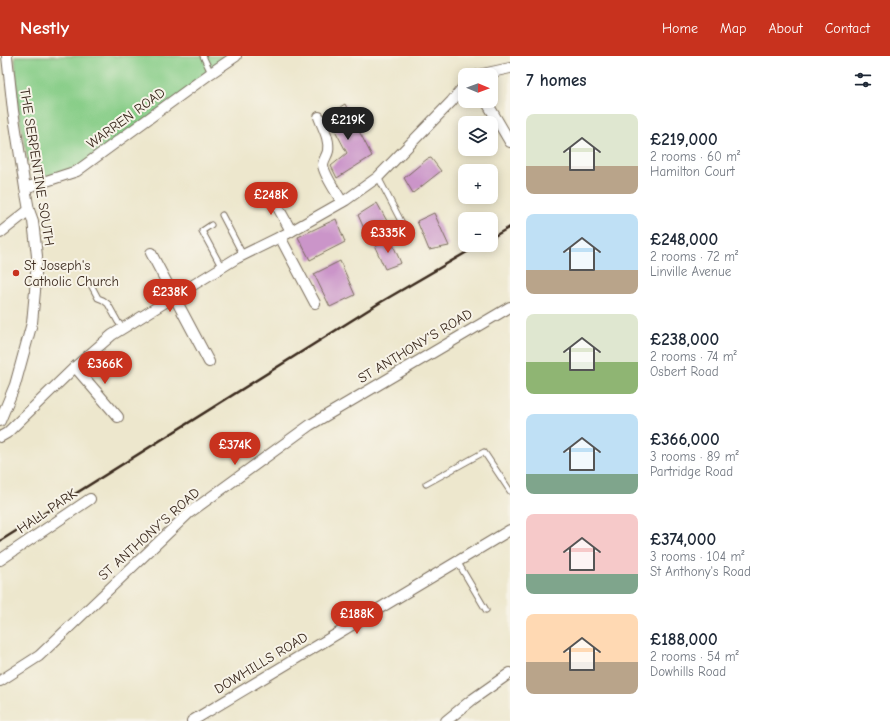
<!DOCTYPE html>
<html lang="en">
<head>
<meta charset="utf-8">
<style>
	body { margin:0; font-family:"Comic Neue",sans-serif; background:#f6f6f7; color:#1f2937; height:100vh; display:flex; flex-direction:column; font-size:15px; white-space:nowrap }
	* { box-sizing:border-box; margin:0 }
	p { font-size:13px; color:#747a83 }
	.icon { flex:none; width:22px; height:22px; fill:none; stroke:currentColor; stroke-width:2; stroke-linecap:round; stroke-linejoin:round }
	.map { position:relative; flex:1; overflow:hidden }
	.details { display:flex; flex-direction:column; background:#fff; width:380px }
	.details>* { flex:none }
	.needle { width:26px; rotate:91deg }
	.tools { position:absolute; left:458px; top:12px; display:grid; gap:8px }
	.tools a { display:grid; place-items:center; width:40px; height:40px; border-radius:8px; background:#fff; box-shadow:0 2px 10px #0003; font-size:20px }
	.price { position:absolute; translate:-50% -34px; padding:0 9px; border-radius:14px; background:#c8321e; color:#fff; font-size:13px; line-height:26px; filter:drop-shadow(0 1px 2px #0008) }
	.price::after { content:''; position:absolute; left:50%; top:24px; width:12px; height:9px; margin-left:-6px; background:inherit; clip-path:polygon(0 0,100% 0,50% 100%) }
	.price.selected { background:#222; color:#fff }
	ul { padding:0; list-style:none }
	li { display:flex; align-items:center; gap:12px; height:100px; padding:0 16px }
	li span { display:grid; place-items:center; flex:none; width:112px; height:80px; border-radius:8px; color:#555 }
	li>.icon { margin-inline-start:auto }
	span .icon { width:48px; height:48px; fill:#fffc; stroke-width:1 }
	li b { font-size:17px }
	h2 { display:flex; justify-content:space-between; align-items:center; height:48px; padding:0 16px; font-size:17px }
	header { display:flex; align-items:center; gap:24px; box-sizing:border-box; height:56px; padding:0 20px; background:#c8321e; color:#fff }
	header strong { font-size:19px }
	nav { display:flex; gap:22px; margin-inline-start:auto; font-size:14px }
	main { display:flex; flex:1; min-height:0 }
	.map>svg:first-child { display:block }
	.green { fill:#89ce89; stroke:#627c54 }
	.building { fill:#cb95c9 }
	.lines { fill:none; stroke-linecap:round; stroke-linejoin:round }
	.lane-casing { stroke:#796c5b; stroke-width:7 }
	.street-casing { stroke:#796c5b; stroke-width:12 }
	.lane { stroke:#fff; stroke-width:5 }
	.street { stroke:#fff; stroke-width:10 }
	.rail { stroke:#3b2a1e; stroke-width:2.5 }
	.poi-dot { fill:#c8321e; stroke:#f7f3e8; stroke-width:1.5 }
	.labels { text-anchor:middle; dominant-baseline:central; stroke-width:4; stroke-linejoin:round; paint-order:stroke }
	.street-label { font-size:14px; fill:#3b2a1e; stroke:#f7f3e8 }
	.poi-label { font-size:14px; fill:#3b2a1e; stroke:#f7f3e8; text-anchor:start }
</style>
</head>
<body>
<header>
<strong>Nestly</strong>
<nav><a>Home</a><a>Map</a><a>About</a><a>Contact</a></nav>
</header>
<main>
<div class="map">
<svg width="510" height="665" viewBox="0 0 510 665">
	<rect width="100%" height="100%" fill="#f7f3e8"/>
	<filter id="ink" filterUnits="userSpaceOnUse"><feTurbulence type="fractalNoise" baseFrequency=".025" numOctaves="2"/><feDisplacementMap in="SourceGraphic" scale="8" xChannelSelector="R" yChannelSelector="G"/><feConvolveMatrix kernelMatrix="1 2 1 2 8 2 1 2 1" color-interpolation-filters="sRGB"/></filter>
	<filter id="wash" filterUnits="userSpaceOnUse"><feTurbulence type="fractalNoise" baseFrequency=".012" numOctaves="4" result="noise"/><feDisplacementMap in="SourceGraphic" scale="16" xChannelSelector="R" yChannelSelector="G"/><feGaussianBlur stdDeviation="0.9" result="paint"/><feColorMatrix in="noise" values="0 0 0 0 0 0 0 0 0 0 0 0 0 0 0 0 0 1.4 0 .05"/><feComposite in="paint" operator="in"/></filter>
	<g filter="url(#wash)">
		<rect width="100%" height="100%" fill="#ede7cd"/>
		<path class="green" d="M15 0H238L77 115 47 125 28 105 18 53Z"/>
		<g id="blocks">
			<g class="building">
				<path d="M345 48 372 100 337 122 331 110 347 97 327 59Z"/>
				<path d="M431 102 441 115 413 137 404 122 427 103Z"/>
				<path d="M377 147 387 165 366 177 358 159Z"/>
				<path d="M434 157 449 190 429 194 417 165Z"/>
				<path d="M336 163 345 186 310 204 298 181Z"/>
				<path d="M390 182 401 207 385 213 375 191Z"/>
				<path d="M340 205 355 239 330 251 314 218Z"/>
			</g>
		</g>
	</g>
	<g filter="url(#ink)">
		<use href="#blocks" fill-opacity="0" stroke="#796c5b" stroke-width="1"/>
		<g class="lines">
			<g class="lane-casing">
				<g id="lane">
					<path d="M203 0 211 17"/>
					<path d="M378 121 403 169"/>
					<path d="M222 159 243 199"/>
					<path d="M211 169 202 175 222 212"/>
					<path d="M89 225 98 242 103 244 108 248 118 266 123 272"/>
					<path d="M426 428 484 396 510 435"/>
					<path d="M457 505 486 554"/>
				</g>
			</g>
			<g class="street-casing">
				<g id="street">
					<path d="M478 19 510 12"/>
					<path d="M486 45 510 86"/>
					<path d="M319 61C323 72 330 83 328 95 327 100 323 104 323 109 324 119 337 137 342 146"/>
					<path d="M25 132 77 115 211 17 236 0"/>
					<path d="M269 135 291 175"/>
					<path d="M0 177 29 154"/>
					<path d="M280 181 315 247"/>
					<path d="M151 197 209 306"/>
					<path d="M75 311 118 361"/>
					<path d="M0 365 15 329 32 267 35 235 37 200 33 165 29 154 25 132 13 55 7 0"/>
					<path d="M0 381 7 377 75 311 112 279 237 202 288 177 346 144 378 121 451 46 465 29"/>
					<path d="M0 504 90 443"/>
					<path d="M0 625 39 600 189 457 310 369 510 251"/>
					<path d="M192 665 510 474"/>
					<path d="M446 665 473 643 510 617"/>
				</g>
			</g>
			<use href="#lane" class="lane"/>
			<use href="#street" class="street"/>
			<g class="rail">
				<path d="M491 182 510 171"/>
				<path d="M0 485 381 246 479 189"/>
			</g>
		</g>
	</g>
	<circle class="poi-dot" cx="16" cy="217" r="4"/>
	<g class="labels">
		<g class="street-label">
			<text transform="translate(126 62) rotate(-36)">WARREN ROAD</text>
			<text transform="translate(37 111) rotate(81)">THE SERPENTINE SOUTH</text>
			<text transform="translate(415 290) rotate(-31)">ST ANTHONY'S ROAD</text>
			<text transform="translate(47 455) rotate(-34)">HALL PARK</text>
			<text transform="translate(149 478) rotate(-42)">ST ANTHONY'S ROAD</text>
			<text transform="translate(261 607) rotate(-31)">DOWHILLS ROAD</text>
		</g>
		<g class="poi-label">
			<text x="24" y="209">St Joseph's<tspan x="24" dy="16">Catholic Church</tspan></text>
		</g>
	</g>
</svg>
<div class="tools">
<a><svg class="needle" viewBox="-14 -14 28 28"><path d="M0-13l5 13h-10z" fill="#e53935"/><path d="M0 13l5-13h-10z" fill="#747a83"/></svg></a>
<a><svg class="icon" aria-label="layers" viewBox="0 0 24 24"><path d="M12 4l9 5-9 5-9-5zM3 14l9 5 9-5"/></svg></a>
<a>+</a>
<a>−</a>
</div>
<b class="price selected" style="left:348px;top:85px">£219K</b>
<b class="price" style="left:271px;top:160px">£248K</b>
<b class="price" style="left:388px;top:198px">£335K</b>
<b class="price" style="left:170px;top:257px">£238K</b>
<b class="price" style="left:105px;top:329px">£366K</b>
<b class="price" style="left:235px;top:410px">£374K</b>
<b class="price" style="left:357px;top:579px">£188K</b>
</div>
<section class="details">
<h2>7 homes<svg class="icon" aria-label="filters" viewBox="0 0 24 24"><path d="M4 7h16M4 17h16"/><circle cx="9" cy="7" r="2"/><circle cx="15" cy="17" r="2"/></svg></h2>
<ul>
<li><span style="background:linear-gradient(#dfe7d0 65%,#b9a48a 0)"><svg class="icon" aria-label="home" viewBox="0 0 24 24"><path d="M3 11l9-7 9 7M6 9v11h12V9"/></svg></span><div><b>£219,000</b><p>2 rooms · 60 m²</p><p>Hamilton Court</p></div></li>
<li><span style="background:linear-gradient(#bfe0f5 70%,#b9a48a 0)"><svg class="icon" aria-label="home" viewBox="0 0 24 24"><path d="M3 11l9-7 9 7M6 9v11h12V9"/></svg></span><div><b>£248,000</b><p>2 rooms · 72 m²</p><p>Linville Avenue</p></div></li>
<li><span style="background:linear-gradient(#dfe7d0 60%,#8fb573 0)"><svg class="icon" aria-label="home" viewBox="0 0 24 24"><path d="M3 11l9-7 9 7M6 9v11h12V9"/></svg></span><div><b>£238,000</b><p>2 rooms · 74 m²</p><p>Osbert Road</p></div></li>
<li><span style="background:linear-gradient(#bfe0f5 75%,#7fa58c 0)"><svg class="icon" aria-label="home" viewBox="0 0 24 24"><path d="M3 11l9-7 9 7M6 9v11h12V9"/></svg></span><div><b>£366,000</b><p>3 rooms · 89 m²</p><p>Partridge Road</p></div></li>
<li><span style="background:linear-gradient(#f6c9c9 75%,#7fa58c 0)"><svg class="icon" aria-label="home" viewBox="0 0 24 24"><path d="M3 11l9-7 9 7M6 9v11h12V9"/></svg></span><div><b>£374,000</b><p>3 rooms · 104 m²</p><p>St Anthony's Road</p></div></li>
<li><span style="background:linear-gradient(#ffd9b3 60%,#b9a48a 0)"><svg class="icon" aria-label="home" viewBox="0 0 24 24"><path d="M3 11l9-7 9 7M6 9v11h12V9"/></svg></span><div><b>£188,000</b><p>2 rooms · 54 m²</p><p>Dowhills Road</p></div></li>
</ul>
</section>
</main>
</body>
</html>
